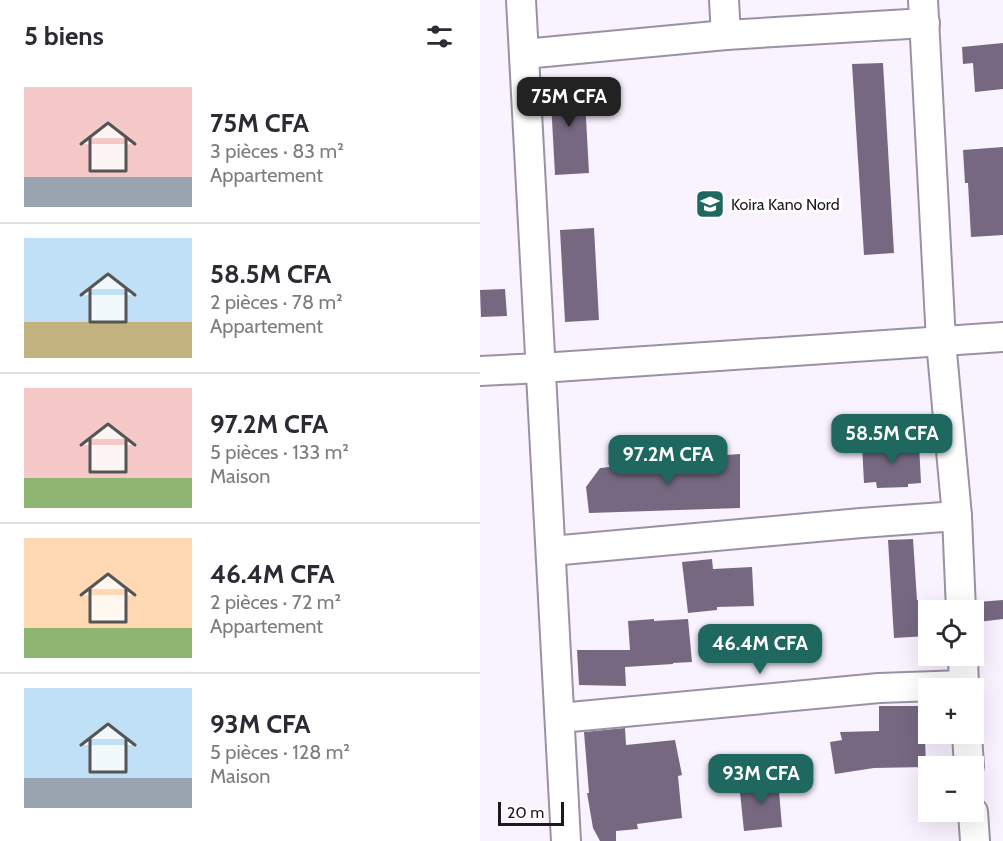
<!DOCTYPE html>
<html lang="fr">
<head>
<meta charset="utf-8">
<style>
	body { margin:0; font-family:Cabin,sans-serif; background:#f2f2f3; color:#2b2b33; height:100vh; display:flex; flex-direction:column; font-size:22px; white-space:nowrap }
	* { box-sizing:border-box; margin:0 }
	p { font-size:20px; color:#7c7c81 }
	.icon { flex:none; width:33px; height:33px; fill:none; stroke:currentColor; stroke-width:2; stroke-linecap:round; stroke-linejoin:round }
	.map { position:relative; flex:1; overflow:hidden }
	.details { display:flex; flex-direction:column; background:#fff; width:480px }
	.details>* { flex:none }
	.controls { position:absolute; left:438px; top:600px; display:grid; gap:12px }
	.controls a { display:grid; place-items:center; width:66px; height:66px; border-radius:0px; background:#fff; box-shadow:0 6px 24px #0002; font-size:30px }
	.scale { position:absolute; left:18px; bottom:15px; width:66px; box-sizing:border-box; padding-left:6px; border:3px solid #1c181f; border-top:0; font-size:16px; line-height:21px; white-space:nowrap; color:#1c181f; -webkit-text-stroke:4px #fff; paint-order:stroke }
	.price { position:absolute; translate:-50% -51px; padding:0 14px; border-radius:12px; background:#1f685f; color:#fff; font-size:20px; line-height:39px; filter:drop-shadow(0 2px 3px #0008) }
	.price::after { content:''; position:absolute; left:50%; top:36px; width:18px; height:14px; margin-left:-9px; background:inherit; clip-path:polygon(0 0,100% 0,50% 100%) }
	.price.active { background:#222; color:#fff }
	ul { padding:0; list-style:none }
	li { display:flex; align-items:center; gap:18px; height:150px; padding:0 24px }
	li+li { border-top:2px solid #e1e1e2 }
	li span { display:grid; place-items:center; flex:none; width:168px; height:120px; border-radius:0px; color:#555 }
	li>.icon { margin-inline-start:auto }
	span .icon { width:72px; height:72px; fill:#fffc; stroke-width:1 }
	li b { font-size:26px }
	h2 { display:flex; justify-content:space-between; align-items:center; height:72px; padding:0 24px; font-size:26px }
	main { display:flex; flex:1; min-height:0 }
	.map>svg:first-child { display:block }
	.building { fill:#776882 }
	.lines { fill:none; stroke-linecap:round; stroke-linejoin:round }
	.minor-casing { stroke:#9c91a4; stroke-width:32 }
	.minor { stroke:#fff; stroke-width:28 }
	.labels { text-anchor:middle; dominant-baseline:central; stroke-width:6; stroke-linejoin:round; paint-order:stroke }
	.poi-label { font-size:16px; fill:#1c181f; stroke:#fff; text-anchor:start }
</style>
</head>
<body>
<main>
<section class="details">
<h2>5 biens<svg class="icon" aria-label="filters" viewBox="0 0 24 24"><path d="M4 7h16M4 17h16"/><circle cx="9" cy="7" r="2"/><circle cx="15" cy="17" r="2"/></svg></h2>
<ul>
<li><span style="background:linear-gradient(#f6c9c9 75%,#9aa5b1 0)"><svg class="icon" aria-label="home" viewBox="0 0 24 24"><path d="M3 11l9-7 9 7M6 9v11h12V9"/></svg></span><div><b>75M CFA</b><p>3 pièces · 83 m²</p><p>Appartement</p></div></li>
<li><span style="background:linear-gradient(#bfe0f5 70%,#c2b280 0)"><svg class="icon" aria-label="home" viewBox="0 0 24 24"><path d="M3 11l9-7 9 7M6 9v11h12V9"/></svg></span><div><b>58.5M CFA</b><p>2 pièces · 78 m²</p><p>Appartement</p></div></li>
<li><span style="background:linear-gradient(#f6c9c9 75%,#8fb573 0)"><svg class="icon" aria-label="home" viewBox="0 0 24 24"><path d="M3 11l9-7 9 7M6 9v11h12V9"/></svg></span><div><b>97.2M CFA</b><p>5 pièces · 133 m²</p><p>Maison</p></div></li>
<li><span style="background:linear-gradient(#ffd9b3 75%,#8fb573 0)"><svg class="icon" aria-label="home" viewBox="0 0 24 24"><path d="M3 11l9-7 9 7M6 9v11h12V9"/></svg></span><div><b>46.4M CFA</b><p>2 pièces · 72 m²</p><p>Appartement</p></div></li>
<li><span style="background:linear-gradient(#bfe0f5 75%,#9aa5b1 0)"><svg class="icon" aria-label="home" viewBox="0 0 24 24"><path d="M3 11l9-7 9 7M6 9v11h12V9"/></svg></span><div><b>93M CFA</b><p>5 pièces · 128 m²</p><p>Maison</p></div></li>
</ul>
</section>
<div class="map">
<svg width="523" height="841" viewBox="0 0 523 841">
	<rect width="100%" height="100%" fill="#f9f2ff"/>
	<g class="building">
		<path d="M523 43V89L495 92 493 63 483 64 482 47Z"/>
		<path d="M403 63 414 253 384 255 372 64Z"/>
		<path d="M104 82 109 173 75 175 70 83Z"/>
		<path d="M523 147V235L491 237 488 183H485L483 150Z"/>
		<path d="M114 228 119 320 85 322 80 230Z"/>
		<path d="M25 289 27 316 1 317 0 290Z"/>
		<path d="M382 444H439L441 483 428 484V487L397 488 396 482 384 483Z"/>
		<path d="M260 454V508L109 513 106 487 120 468 190 461 191 459Z"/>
		<path d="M433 539 437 600H448V636L414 638 408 540Z"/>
		<path d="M232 559 233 569 272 567 274 606 237 607V610L208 613 202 562Z"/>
		<path d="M523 600V619L498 622 497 602Z"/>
		<path d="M174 619V621L208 619 212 662 193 663V664L145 667 146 686 99 685 97 650H150L148 621Z"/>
		<path d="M399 706H443L442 738H445L446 767 394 768 355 774 350 742 362 740 360 732 399 731Z"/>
		<path d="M145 728 146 745 195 740 202 775 198 776 202 818 157 824 158 829 136 831V841H120L113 828 107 793H109L104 732Z"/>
		<path d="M298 779 302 827 264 831 259 783Z"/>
	</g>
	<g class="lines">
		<g class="minor-casing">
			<g id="minor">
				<path d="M41 0 86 841"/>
				<path d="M244 0 246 35"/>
				<path d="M443 0 461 341 477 516 481 610"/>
				<path d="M44 54 246 35 445 23"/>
				<path d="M0 371 61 368 523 337"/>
				<path d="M71 551 381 523 477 516"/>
				<path d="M483 656 484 688"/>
				<path d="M80 718 399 688 484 685"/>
				<path d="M487 734 489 766"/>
				<path d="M493 812 495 841"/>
			</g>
		</g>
		<use href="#minor" class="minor"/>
	</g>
	<defs>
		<g id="school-square" transform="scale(1.5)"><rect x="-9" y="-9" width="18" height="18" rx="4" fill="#1f685f" stroke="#fff"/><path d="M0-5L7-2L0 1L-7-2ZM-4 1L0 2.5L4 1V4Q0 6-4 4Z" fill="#fff"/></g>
	</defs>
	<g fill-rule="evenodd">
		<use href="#school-square" x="230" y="204"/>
	</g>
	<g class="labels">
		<g class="poi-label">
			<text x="251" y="204">Koira Kano Nord</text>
		</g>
	</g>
</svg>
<div class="controls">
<a><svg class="icon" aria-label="locate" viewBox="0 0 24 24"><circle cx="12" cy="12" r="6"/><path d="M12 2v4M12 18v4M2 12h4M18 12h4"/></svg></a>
<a>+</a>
<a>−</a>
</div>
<div class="scale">20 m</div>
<b class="price active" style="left:89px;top:128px">75M CFA</b>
<b class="price" style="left:412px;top:465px">58.5M CFA</b>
<b class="price" style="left:188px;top:486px">97.2M CFA</b>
<b class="price" style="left:280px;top:675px">46.4M CFA</b>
<b class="price" style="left:281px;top:805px">93M CFA</b>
</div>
</main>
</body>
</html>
